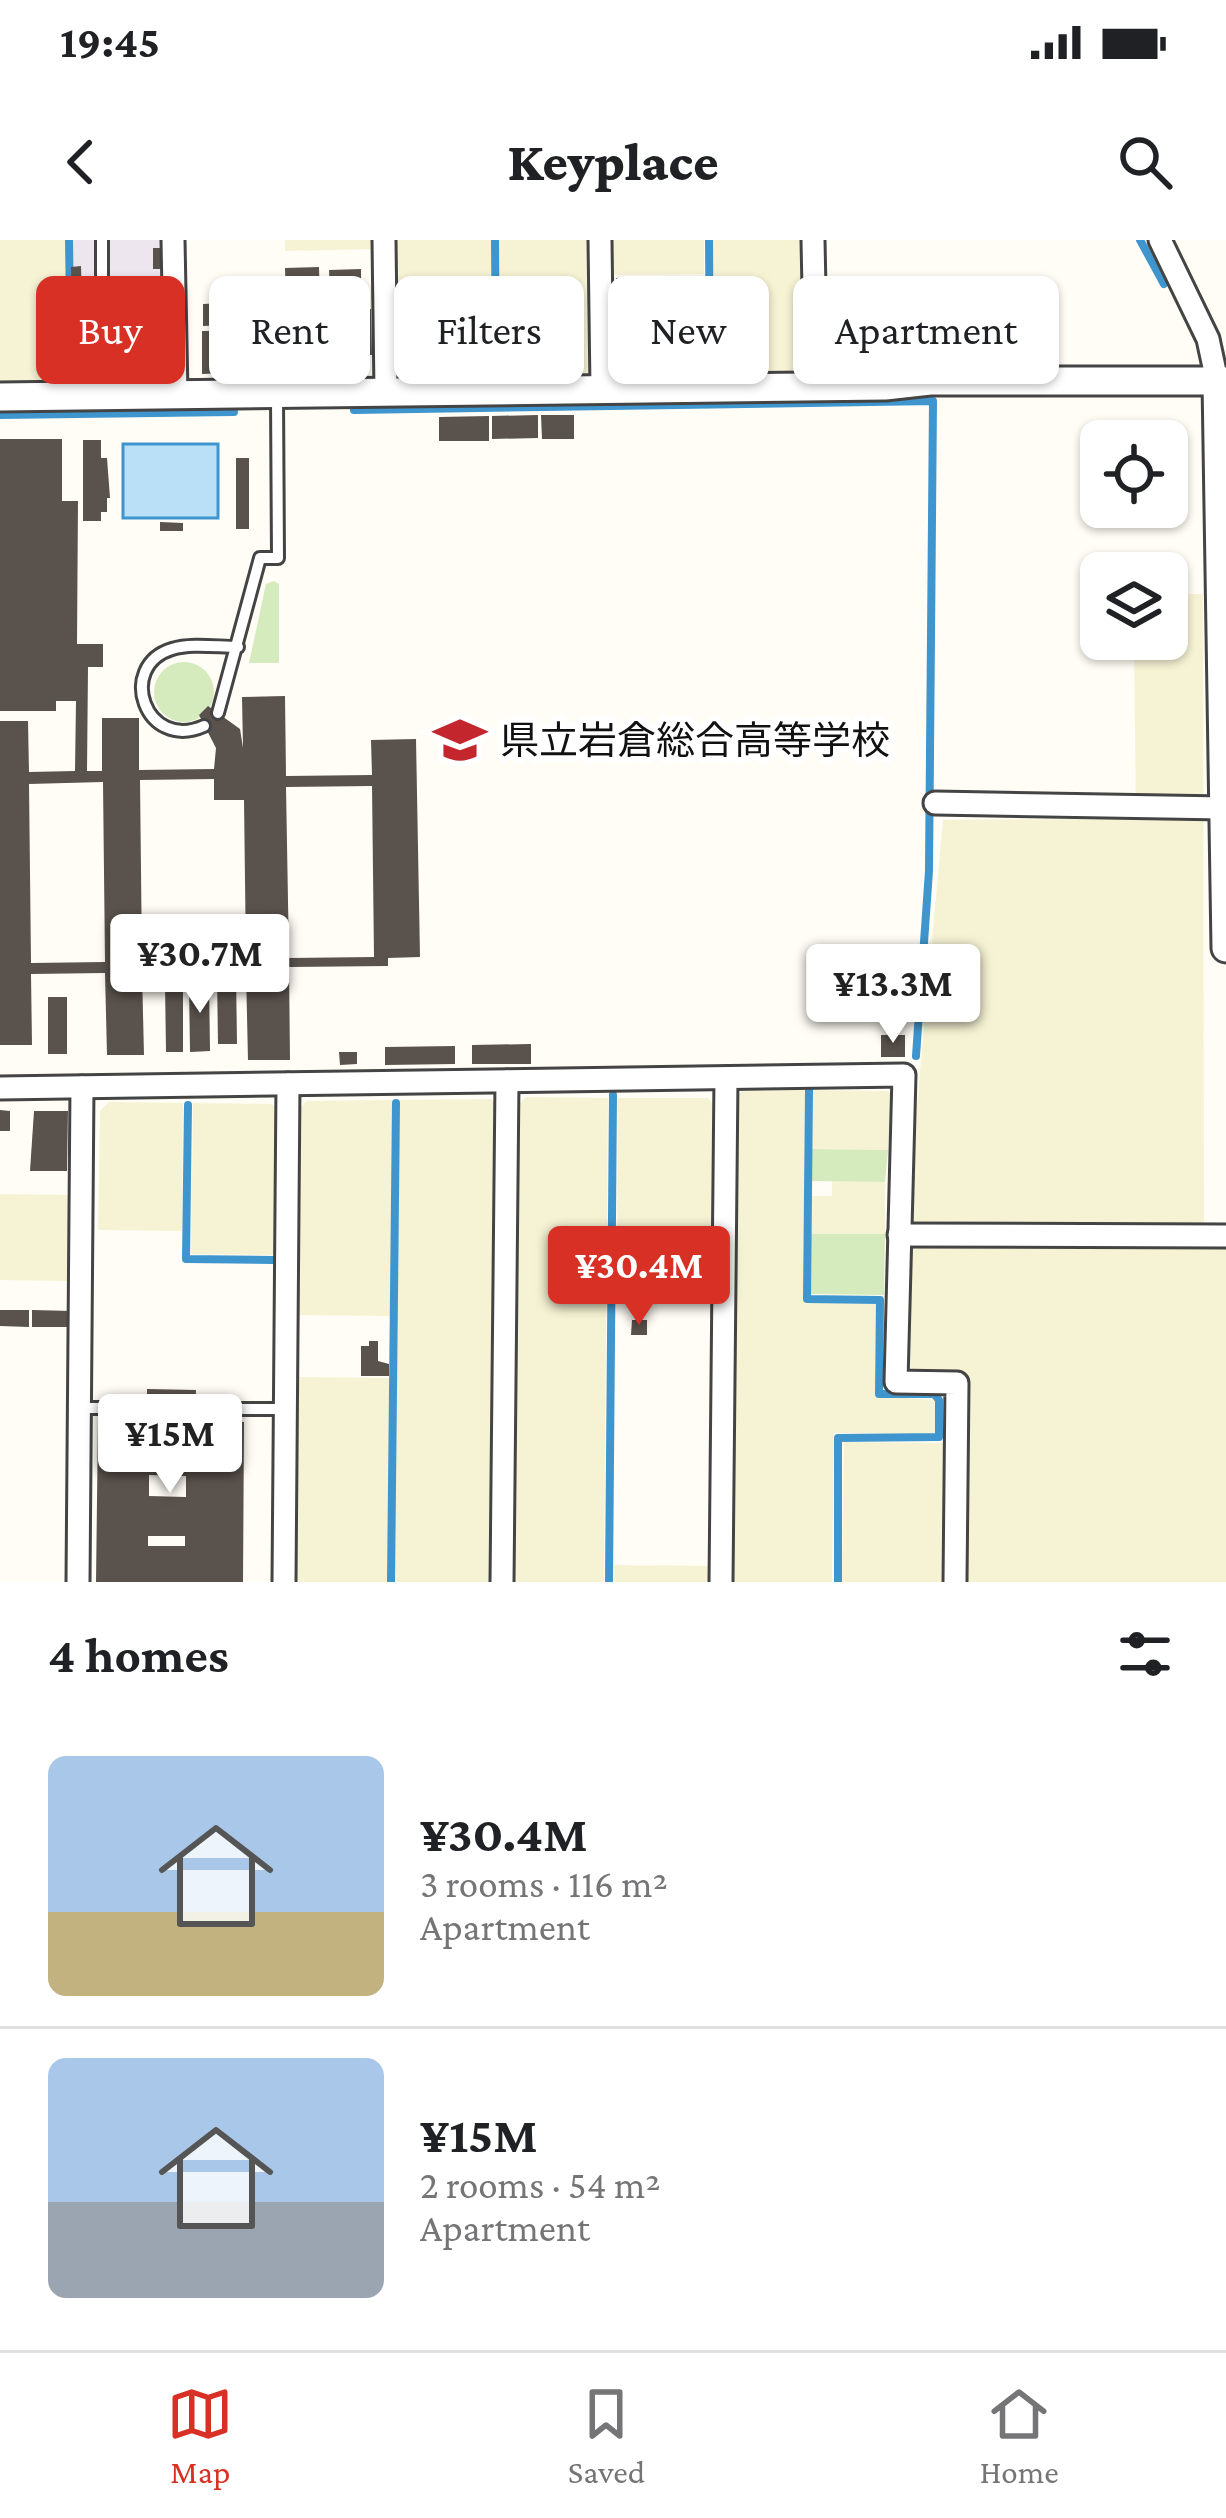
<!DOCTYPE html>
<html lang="en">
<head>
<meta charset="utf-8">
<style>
	body { margin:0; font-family:"Crimson Pro","Noto Sans JP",serif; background:#f2f2f2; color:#202124; height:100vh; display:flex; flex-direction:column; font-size:45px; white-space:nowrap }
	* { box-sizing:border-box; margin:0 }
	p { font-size:39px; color:#757577 }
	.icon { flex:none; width:66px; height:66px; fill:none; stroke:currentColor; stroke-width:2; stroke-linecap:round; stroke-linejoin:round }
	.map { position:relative; height:1342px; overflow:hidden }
	.drawer { display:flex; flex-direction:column; background:#fff; flex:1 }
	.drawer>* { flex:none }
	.top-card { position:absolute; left:36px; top:36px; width:1155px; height:108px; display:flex; gap:24px }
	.fabs { position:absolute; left:1080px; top:180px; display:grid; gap:24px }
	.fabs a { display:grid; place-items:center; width:108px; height:108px; border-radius:18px; background:#fff; box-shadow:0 3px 9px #0004; font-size:60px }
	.price { position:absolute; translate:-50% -102px; padding:0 27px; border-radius:12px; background:#fff; color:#222; font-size:39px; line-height:78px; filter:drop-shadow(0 3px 6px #0008) }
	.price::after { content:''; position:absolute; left:50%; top:72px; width:36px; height:27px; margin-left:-18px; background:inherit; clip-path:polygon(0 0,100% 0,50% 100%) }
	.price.current { background:#d93025; color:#fff }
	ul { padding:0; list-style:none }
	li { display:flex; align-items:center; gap:36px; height:300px; padding:0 48px }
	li+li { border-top:3px solid #e0e0e0 }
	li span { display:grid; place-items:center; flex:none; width:336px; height:240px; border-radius:18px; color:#555 }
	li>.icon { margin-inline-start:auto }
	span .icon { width:144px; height:144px; fill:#fffc; stroke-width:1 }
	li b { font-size:51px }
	h2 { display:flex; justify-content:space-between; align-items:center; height:144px; padding:0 48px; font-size:51px }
	.chip { padding:0 42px; border-radius:18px; background:#fff; box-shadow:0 3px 9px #0004; font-size:42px; line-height:108px }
	.chip.current { background:#d93025; color:#fff }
	.status { display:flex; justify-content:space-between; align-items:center; height:84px; padding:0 60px; background:#fff; direction:ltr }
	.status svg { height:33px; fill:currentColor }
	header { display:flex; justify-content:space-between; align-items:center; height:156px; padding:0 48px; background:#fff; font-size:54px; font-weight:800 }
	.menu { display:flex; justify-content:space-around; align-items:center; height:168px; border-top:3px solid #e0e0e0; background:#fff; font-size:33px; color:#757577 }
	.menu a { display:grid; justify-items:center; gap:6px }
	.menu .current { color:#d93025 }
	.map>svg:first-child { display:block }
	.industrial { fill:#eee6ef }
	.farmland { fill:#f6f3d4 }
	.green { fill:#d5ebbd }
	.water { fill:#b9e0f7; stroke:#3f96cf; stroke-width:3 }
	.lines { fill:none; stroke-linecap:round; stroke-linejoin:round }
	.stream { stroke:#3f96cf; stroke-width:8 }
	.building { fill:#5a524d; fill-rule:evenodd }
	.service-casing { stroke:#444; stroke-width:16 }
	.minor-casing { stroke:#444; stroke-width:27 }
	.tertiary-casing { stroke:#444; stroke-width:33 }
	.service { stroke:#fff; stroke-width:10 }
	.minor { stroke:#fff; stroke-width:21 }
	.tertiary { stroke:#fff; stroke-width:27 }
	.labels { text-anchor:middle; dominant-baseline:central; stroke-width:12; stroke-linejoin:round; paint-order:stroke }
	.poi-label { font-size:39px; fill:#111; stroke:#fff; text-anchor:start }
</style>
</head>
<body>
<div class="status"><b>19:45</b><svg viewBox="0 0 49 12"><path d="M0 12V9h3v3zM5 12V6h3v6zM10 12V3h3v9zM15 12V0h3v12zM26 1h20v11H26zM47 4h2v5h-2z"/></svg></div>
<header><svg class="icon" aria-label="back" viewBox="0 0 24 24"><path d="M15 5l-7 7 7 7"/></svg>Keyplace<svg class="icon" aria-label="search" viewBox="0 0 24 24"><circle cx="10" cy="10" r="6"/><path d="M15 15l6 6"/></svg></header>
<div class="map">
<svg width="1226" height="1342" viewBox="0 0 1226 1342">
	<rect width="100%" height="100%" fill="#fffdf5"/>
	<path class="industrial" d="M70 0H163L164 65 71 67Z"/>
	<g class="farmland">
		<path d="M0 0H65L67 142H0Z"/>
		<path d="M285 0H376V9L285 11Z"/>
		<path d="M395 0H491L493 137 409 138 396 127Z"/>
		<path d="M499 0H590L592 128 585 136 500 137Z"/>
		<path d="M609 0H704V34L610 35Z"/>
		<path d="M713 0H803L805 119 796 133 715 132Z"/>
		<path d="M1167 354H1203L1204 1003 1226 1004V1342H967V1133H917L909 1126 907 974 943 580 1136 579 1134 399H1167Z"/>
		<path d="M743 850H805L803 1061 877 1062 876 1156 937 1160V1194L834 1193 832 1342H733L737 856Z"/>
		<path d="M813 850 888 851 892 855 888 910 812 909Z"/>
		<path d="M526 857 608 858 604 1342H512L516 867Z"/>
		<path d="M618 858H708L712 863 711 1034 617 1033Z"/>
		<path d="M491 859 498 867 494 1342H394L399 860Z"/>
		<path d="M393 860 390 1076 296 1075 298 870 307 861Z"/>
		<path d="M109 862 183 863 182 991 98 990 100 871Z"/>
		<path d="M193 863 272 864 279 871 278 1015 191 1014Z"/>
		<path d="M832 941 885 942V994H811L812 956H832Z"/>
		<path d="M0 954 74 955 73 1041 0 1040Z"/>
		<path d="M295 1137 390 1138 388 1342H294Z"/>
		<path d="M844 1202 943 1203 941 1342H842Z"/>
		<path d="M614 1325 708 1326V1342H614Z"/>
	</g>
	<g class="green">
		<path d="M274 341 279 344V423H249L266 344Z"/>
		<circle cx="184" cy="452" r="30"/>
		<path d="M812 909 888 910 885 942 812 941Z"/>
		<path d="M811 994H885L884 1055 810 1054Z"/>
	</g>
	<rect class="water" x="123" y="204" width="95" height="74"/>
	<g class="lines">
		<g class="stream">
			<path d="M69 0 71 137"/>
			<path d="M495 0 496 130"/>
			<path d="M709 0 710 126"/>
			<path d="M1140 0 1164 44"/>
			<path d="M354 170 933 161 929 631 916 816"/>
			<path d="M0 175 234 172"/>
			<path d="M809 850 807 1059 880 1060 879 1154H934L939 1160V1197L838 1198V1342"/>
			<path d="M188 865 186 1019 274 1020"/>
			<path d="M391 1342 396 863"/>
			<path d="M609 1342 613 855"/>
		</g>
	</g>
	<g class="building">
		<rect x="153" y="8" width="9" height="21"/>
		<path d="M81 26 82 66H72L71 27Z"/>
		<path d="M319 27 320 65H286L285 28Z"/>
		<path d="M361 29V53H330L329 30Z"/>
		<path d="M637 37V60H617L616 38Z"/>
		<path d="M688 42V82H663V59H653V43Z"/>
		<path d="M225 63 226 76H256V106L226 107 227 133 202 134V91H227V85L203 86V64Z"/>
		<path d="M371 69 372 115H329L328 70Z"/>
		<path d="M290 74H321V115L282 116 281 84H291Z"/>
		<path d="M538 175V198L492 199V176Z"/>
		<path d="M541 175H574V199H542Z"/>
		<path d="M489 176V201H439V177Z"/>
		<path d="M0 199H62V261H78L77 404H103V427H88L87 531H102V478H139V530L214 529 216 508 199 475 208 466 240 489 243 508 242 457 285 456 286 536 372 535 371 500 416 499 420 717 388 718V726L289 727 290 820H248L246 731 142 732 144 815H107L105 733 31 734 32 805H0V481H28L29 532 75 531 76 461H56V471H0ZM214 539V560H244L246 719 142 721 140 540ZM103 542 105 722 31 723 29 544ZM372 546 374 717 289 718 286 547Z"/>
		<path d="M83 200H101V218H107L110 258H107V272H101V281H83Z"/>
		<rect x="236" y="218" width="13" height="71"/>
		<path d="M160 282 183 283V291H160Z"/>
		<path d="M236 733 237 804H218L217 734Z"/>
		<path d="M209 741 210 811 190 812 189 742Z"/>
		<path d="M165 742H183V812H166Z"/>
		<rect x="48" y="757" width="19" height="57"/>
		<rect x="881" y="795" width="24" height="22"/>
		<path d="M531 804V824H472V805Z"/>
		<path d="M455 806V824L385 825V807Z"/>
		<path d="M339 812H357V824L340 825Z"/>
		<path d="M0 870 10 871V891H0Z"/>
		<path d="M34 871H68L67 931H30Z"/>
		<path d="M674 1037H705L708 1059H688V1047H674Z"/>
		<path d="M0 1070H29V1087L0 1086Z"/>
		<path d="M32 1070 72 1071V1087H32Z"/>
		<path d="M632 1080H647V1095H631Z"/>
		<path d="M369 1101H378V1121L389 1124V1136H361V1106H369Z"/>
		<path d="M147 1149 196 1150 195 1182H244L243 1342H96L98 1181H147ZM149 1235 186 1236V1257L149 1256ZM148 1296H185V1306H148Z"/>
	</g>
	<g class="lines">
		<g class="service-casing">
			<g id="service">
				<path d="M102 0V45"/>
				<path d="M218 473 260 318H278L277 157"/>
				<path d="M204 486C145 512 116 426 172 409 191 403 217 407 238 407"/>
				<path d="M80 1168H147"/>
				<path d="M195 1169H286"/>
			</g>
		</g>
		<g class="minor-casing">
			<g id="minor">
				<path d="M173 0 176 155"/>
				<path d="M384 0 386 152"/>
				<path d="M600 0 602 149"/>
				<path d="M813 0 816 147"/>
				<path d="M1160 0 1208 99 1217 141"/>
				<path d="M935 563 1224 568"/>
				<path d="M0 848 904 835 896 1142 957 1143 955 1342"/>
				<path d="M899 995 1226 996"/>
				<path d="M78 1342 82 847"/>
				<path d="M284 1342 288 844"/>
				<path d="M502 1342 507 841"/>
				<path d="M721 1342 726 838"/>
			</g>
		</g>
		<g class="tertiary-casing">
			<g id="tertiary">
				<path d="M1217 141 1226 708"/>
				<path d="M0 157 885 146 930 141H1226"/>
			</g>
		</g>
		<use href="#service" class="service"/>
		<use href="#minor" class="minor"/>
		<use href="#tertiary" class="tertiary"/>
	</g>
	<defs>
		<g id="school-bare" transform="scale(4.14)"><path d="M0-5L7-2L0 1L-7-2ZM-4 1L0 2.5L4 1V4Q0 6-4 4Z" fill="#c4262e" stroke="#fff" stroke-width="2.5" paint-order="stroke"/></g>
	</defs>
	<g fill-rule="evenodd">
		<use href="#school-bare" x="460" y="500"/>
	</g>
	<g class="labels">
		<g class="poi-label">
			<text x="500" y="500">県立岩倉総合高等学校</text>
		</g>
	</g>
</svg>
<div class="fabs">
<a><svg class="icon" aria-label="locate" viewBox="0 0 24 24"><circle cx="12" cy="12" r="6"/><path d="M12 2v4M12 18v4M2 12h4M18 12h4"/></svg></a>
<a><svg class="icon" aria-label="layers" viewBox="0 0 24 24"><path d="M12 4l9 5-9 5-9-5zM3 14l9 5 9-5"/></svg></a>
</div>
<b class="price" style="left:200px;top:776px">¥30.7M</b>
<b class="price" style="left:893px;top:806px">¥13.3M</b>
<b class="price current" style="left:639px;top:1088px">¥30.4M</b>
<b class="price" style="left:170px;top:1256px">¥15M</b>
<div class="top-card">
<a class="chip current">Buy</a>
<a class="chip">Rent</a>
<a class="chip">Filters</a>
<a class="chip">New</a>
<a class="chip">Apartment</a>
</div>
</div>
<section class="drawer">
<h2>4 homes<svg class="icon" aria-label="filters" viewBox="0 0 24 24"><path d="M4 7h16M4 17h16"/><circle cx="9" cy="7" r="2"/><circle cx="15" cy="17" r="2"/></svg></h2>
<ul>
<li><span style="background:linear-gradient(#a9c7e8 65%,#c2b280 0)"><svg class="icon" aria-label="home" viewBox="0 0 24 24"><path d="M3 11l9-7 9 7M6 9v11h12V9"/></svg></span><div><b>¥30.4M</b><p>3 rooms · 116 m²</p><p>Apartment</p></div></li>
<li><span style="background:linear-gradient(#a9c7e8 60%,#9aa5b1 0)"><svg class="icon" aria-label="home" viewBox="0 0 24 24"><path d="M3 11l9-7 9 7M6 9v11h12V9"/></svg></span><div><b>¥15M</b><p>2 rooms · 54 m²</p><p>Apartment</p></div></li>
</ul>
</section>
<nav class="menu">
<a class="current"><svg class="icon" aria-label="map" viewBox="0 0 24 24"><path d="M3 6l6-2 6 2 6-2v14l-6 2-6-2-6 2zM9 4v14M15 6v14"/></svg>Map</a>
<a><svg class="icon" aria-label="saved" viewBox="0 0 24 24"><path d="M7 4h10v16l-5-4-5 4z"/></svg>Saved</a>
<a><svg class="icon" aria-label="home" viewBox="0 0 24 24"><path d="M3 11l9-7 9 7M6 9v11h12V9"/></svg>Home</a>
</nav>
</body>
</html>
